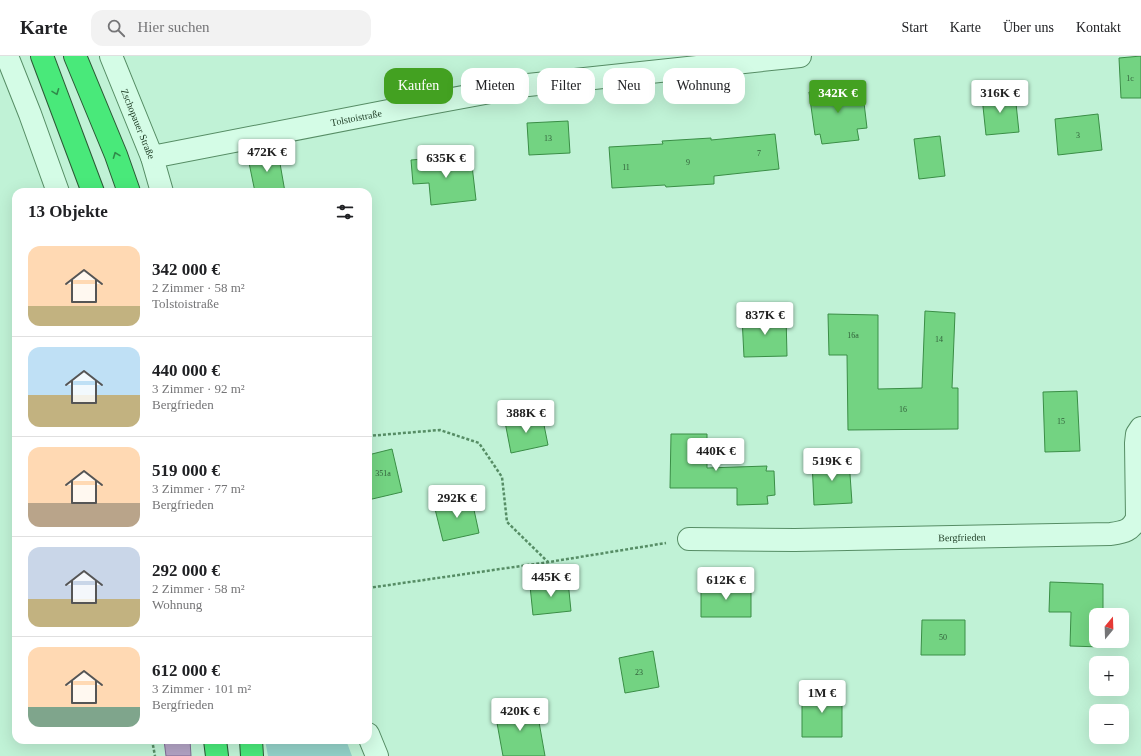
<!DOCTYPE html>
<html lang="de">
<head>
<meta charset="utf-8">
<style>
	body { margin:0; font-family:Georgia,serif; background:#f2f2f2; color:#202124; height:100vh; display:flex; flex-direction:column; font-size:15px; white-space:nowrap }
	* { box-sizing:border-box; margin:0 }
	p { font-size:13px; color:#757577 }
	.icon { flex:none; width:22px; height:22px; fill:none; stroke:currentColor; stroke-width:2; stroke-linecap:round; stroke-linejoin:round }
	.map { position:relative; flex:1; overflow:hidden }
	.panel { position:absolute; left:12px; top:132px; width:360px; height:556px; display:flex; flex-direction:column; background:#fff; border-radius:12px; box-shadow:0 4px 16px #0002 }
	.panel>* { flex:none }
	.banner { position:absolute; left:384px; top:12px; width:380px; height:36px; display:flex; gap:8px }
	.needle { width:26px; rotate:19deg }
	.controls { position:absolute; left:1089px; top:552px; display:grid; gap:8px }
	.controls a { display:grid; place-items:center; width:40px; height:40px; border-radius:8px; background:#fff; box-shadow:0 4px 16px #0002; font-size:20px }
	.price { position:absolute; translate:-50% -34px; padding:0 9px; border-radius:4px; background:#fff; color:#222; font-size:13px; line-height:26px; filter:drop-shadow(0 1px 2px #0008) }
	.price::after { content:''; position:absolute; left:50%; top:24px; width:12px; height:9px; margin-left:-6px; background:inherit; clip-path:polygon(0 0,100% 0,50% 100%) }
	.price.selected { background:#43a121; color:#fff }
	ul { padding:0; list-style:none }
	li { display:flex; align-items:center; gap:12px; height:100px; padding:0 16px }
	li+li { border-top:1px solid #e0e0e0 }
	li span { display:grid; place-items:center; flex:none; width:112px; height:80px; border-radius:12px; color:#555 }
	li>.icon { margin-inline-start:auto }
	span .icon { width:48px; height:48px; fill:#fffc; stroke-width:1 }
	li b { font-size:17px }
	h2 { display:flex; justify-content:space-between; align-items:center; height:48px; padding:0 16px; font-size:17px }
	.pill { padding:0 14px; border-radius:12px; background:#fff; box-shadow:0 4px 16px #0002; font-size:14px; line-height:36px }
	.pill.selected { background:#43a121; color:#fff }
	header { display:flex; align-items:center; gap:24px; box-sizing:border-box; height:56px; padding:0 20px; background:#fff; border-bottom:1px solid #e0e0e0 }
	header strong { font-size:19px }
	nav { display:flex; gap:22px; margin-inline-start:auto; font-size:14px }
	.search { width:280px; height:36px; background:#f2f2f2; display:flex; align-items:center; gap:10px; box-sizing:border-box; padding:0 14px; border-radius:12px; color:#757577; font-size:15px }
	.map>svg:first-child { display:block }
	.green { fill:#93d1c8 }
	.water { fill:#b2a3c4; stroke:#7e6992 }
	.building { fill:#73d382; stroke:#3a8e46 }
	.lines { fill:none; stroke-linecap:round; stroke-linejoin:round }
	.street-casing { stroke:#568d65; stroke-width:24 }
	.highway-casing { stroke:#2b5a35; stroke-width:24 }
	.path { stroke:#568d65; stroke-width:2.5; stroke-dasharray:3 2; stroke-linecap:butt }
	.street { stroke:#d4fce6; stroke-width:22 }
	.highway { stroke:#49e97a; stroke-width:22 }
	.oneway { stroke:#30894a }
	.labels { text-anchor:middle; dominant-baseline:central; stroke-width:3; stroke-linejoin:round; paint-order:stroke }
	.number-label { font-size:8px; fill:#32613b }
	.street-label { font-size:10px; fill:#1c3b23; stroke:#d1f8e3 }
</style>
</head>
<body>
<header>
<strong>Karte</strong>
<div class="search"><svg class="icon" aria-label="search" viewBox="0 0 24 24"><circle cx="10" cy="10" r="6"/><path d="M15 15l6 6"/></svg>Hier suchen</div>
<nav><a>Start</a><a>Karte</a><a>Über uns</a><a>Kontakt</a></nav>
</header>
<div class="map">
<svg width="1141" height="700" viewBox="0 0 1141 700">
	<rect width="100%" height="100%" fill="#c0f2d6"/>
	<path class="green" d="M265 684H346L352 700H268Z"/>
	<path class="water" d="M164 684H190L191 700H166Z"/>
	<g class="building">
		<path d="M1141 0V42H1121L1119 2Z"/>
		<path d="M862 30 867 72 857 73 859 84 822 88 820 78 815 79 809 36Z"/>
		<path d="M1015 38 1019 76 986 79 982 41Z"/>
		<path d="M1098 58 1102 94 1058 99 1055 63Z"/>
		<path d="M568 65 570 97 529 99 527 67Z"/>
		<path d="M775 78 779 113 714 120V128L666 131 665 129 612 132 609 91 663 88 662 85 711 82V84Z"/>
		<path d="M940 80 945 120 919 123 914 83Z"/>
		<path d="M278 96 285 136H255L248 102Z"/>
		<path d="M471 101 476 144 431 149 429 127 413 128 411 104 434 102 435 105Z"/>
		<path d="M925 255 955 257 952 332H958V373L848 374 847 299H829L828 258 878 259V333L922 332Z"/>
		<path d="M786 259 787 300 744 301 742 261Z"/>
		<path d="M1077 335 1080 395 1045 396 1043 336Z"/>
		<path d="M542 359 548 389 511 397 505 366Z"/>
		<path d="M671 378H707V412L767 410 766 415H774L775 439 767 440 768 448 737 449V432H670Z"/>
		<path d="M392 393 402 436 368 444V399Z"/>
		<path d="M849 404 852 447 814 449 812 405Z"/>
		<path d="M471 440 479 477 443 485 434 449Z"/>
		<path d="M568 525 571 555 533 559 530 530Z"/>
		<path d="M1050 526 1103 528V559H1096V585H1102V591L1070 590 1071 556H1049Z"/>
		<path d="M751 529V561H701V530Z"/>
		<path d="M922 564H965V599H921Z"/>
		<path d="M653 595 659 631 625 637 619 602Z"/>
		<path d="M842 634V681H802V635Z"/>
		<path d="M536 649 545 700H503L495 656Z"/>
	</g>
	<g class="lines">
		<g class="street-casing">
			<g id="street">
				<path d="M7 0 30 58 58 136"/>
				<path id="s1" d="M111 0 152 101 162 136"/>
				<path id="s2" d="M152 101 409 51 528 29 800 0"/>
				<path id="s3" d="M689 483 795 484 1111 478C1124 476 1131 475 1137 462L1136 387 1137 378 1141 372"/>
				<path d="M368 678 377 700"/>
			</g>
		</g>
		<g class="highway-casing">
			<g id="highway">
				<path d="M42 0 93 136"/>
				<path d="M75 0 116 99 129 136"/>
				<path d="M215 684 217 700"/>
				<path d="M251 684 252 700"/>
			</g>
		</g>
		<g class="path">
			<path d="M368 380 440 374 479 387 502 421 507 466 548 506"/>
			<path d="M368 532 549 506 666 487"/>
			<path d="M152 684 155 700"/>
		</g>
		<use href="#street" class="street"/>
		<use href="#highway" class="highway"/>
	</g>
	<defs><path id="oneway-chevron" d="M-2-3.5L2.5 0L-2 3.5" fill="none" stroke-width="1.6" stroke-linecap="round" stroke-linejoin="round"/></defs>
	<g class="oneway">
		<use href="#oneway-chevron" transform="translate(56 36) rotate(69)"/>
		<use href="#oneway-chevron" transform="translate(116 99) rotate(-111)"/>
	</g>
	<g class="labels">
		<g class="number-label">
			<text x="1130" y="22">1c</text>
			<text x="1078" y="79">3</text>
			<text x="548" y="82">13</text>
			<text x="759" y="97">7</text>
			<text x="688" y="106">9</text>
			<text x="626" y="111">11</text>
			<text x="853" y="279">16a</text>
			<text x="939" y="283">14</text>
			<text x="903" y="353">16</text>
			<text x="1061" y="365">15</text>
			<text x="383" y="417">351a</text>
			<text x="943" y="581">50</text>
			<text x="639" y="616">23</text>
		</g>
		<g class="street-label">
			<text stroke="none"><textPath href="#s2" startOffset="208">Tolstoistraße</textPath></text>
			<text stroke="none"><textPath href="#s1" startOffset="73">Zschopauer Straße</textPath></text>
			<text stroke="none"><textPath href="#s3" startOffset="273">Bergfrieden</textPath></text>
		</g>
	</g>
</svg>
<div class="controls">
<a><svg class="needle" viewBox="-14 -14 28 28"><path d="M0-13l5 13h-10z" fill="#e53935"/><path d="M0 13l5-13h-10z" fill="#757577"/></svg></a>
<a>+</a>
<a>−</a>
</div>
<b class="price selected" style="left:838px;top:58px">342K €</b>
<b class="price" style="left:1000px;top:58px">316K €</b>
<b class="price" style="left:267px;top:117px">472K €</b>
<b class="price" style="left:446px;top:123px">635K €</b>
<b class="price" style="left:765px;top:280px">837K €</b>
<b class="price" style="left:526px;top:378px">388K €</b>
<b class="price" style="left:716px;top:416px">440K €</b>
<b class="price" style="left:832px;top:426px">519K €</b>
<b class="price" style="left:457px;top:463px">292K €</b>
<b class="price" style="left:551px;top:542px">445K €</b>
<b class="price" style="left:726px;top:545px">612K €</b>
<b class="price" style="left:822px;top:658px">1M €</b>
<b class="price" style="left:520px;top:676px">420K €</b>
<div class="banner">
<a class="pill selected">Kaufen</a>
<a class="pill">Mieten</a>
<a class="pill">Filter</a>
<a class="pill">Neu</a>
<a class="pill">Wohnung</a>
</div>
<section class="panel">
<h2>13 Objekte<svg class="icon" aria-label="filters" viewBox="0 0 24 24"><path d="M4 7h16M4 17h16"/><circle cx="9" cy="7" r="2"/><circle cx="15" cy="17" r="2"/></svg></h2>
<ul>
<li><span style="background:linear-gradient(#ffd9b3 75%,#c2b280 0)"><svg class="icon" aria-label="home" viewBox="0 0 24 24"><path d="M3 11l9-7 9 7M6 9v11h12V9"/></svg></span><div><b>342 000 €</b><p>2 Zimmer · 58 m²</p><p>Tolstoistraße</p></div></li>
<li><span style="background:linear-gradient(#bfe0f5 60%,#c2b280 0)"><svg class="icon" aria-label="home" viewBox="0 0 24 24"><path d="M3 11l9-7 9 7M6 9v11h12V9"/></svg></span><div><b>440 000 €</b><p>3 Zimmer · 92 m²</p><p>Bergfrieden</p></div></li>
<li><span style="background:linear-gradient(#ffd9b3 70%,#b9a48a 0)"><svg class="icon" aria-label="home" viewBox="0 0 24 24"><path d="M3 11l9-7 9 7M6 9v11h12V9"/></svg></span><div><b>519 000 €</b><p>3 Zimmer · 77 m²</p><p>Bergfrieden</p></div></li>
<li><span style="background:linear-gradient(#c9d6e8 65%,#c2b280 0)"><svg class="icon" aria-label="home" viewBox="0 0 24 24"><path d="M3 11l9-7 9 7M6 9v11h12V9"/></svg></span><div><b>292 000 €</b><p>2 Zimmer · 58 m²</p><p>Wohnung</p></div></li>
<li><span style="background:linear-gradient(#ffd9b3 75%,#7fa58c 0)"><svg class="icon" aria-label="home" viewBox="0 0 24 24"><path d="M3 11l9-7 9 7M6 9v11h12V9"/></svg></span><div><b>612 000 €</b><p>3 Zimmer · 101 m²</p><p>Bergfrieden</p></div></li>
</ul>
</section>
</div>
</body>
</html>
